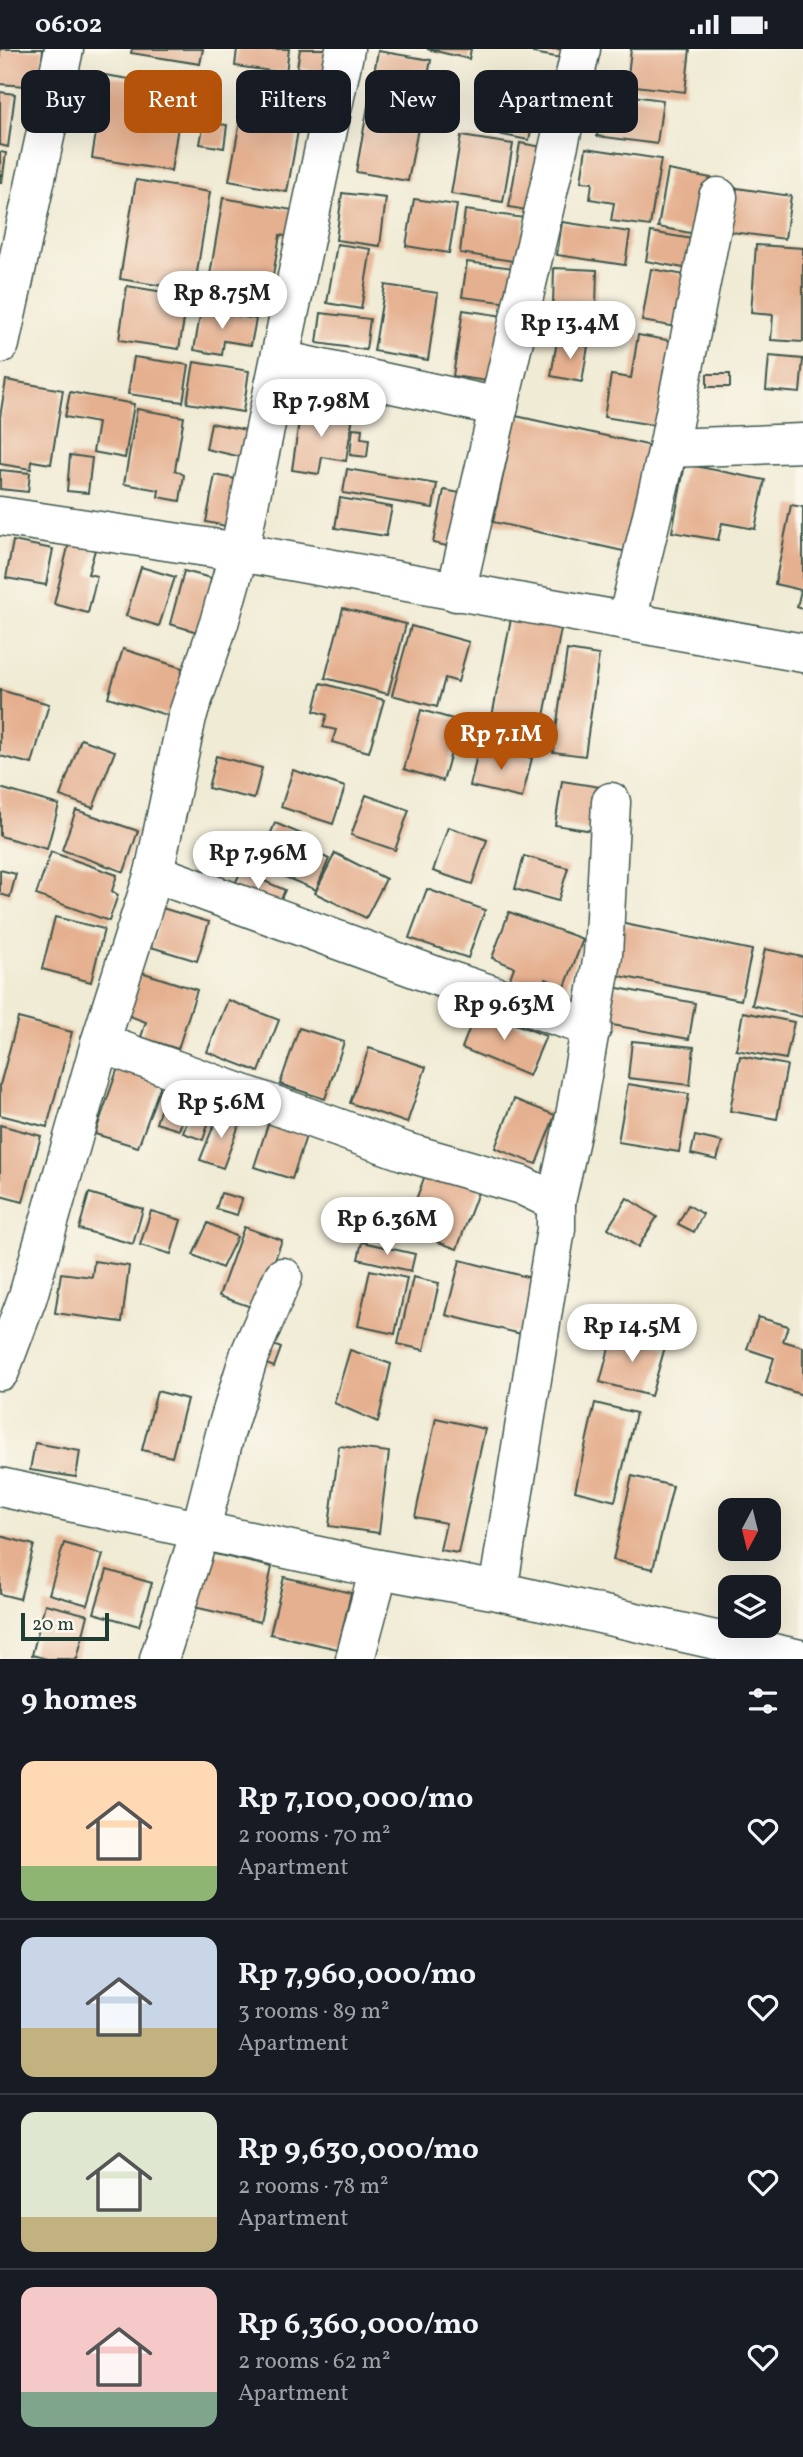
<!DOCTYPE html>
<html lang="en">
<head>
<meta charset="utf-8">
<style>
	body { margin:0; font-family:Vollkorn,serif; background:#20242c; color:#f1f3f6; height:100vh; display:flex; flex-direction:column; font-size:26px; white-space:nowrap }
	* { box-sizing:border-box; margin:0 }
	p { font-size:23px; color:#9ea1a6 }
	.icon { flex:none; width:38px; height:38px; fill:none; stroke:currentColor; stroke-width:2; stroke-linecap:round; stroke-linejoin:round }
	.map { position:relative; height:1610px; overflow:hidden }
	.panel { display:flex; flex-direction:column; background:#171b24; flex:1 }
	.panel>* { flex:none }
	.top-card { position:absolute; left:21px; top:21px; width:761px; height:63px; display:flex; gap:14px }
	.needle { width:46px; rotate:187deg }
	.controls { position:absolute; left:718px; top:1449px; display:grid; gap:14px }
	.controls a { display:grid; place-items:center; width:63px; height:63px; border-radius:14px; background:#171b24; box-shadow:0 7px 28px #0002; font-size:35px }
	.scale { position:absolute; left:21px; bottom:18px; width:88px; box-sizing:border-box; padding-left:7px; border:4px solid #1f3d34; border-top:0; font-size:19px; line-height:24px; white-space:nowrap; color:#1f3d34; -webkit-text-stroke:5px #fbf7ec; paint-order:stroke }
	.price { position:absolute; translate:-50% -60px; padding:0 16px; border-radius:24px; background:#fff; color:#222; font-size:23px; line-height:46px; filter:drop-shadow(0 2px 4px #0008) }
	.price::after { content:''; position:absolute; left:50%; top:42px; width:21px; height:16px; margin-left:-10px; background:inherit; clip-path:polygon(0 0,100% 0,50% 100%) }
	.price.active { background:#b45309; color:#fff }
	ul { padding:0; list-style:none }
	li { display:flex; align-items:center; gap:21px; height:175px; padding:0 21px }
	li+li { border-top:2px solid #363941 }
	li span { display:grid; place-items:center; flex:none; width:196px; height:140px; border-radius:14px; color:#555 }
	li>.icon { margin-inline-start:auto }
	span .icon { width:84px; height:84px; fill:#fffc; stroke-width:1 }
	li b { font-size:30px }
	h2 { display:flex; justify-content:space-between; align-items:center; height:84px; padding:0 21px; font-size:30px }
	.pill { padding:0 24px; border-radius:14px; background:#171b24; box-shadow:0 7px 28px #0002; font-size:24px; line-height:63px }
	.pill.active { background:#b45309; color:#fff }
	.status { display:flex; justify-content:space-between; align-items:center; height:49px; padding:0 35px; background:#171b24; direction:ltr }
	.status svg { height:19px; fill:currentColor }
	.map>svg:first-child { display:block }
	.building { fill:#e5b090 }
	.lines { fill:none; stroke-linecap:round; stroke-linejoin:round }
	.minor-casing { stroke:#3e574c; stroke-width:41 }
	.minor { stroke:#fff; stroke-width:38 }
</style>
</head>
<body>
<div class="status"><b>06:02</b><svg viewBox="0 0 49 12"><path d="M0 12V9h3v3zM5 12V6h3v6zM10 12V3h3v9zM15 12V0h3v12zM26 1h20v11H26zM47 4h2v5h-2z"/></svg></div>
<div class="map">
<svg width="803" height="1610" viewBox="0 0 803 1610">
	<rect width="100%" height="100%" fill="#fbf7ec"/>
	<filter id="ink" filterUnits="userSpaceOnUse"><feTurbulence type="fractalNoise" baseFrequency=".0143" numOctaves="2"/><feDisplacementMap in="SourceGraphic" scale="14" xChannelSelector="R" yChannelSelector="G"/><feConvolveMatrix kernelMatrix="1 2 1 2 8 2 1 2 1" color-interpolation-filters="sRGB"/></filter>
	<filter id="wash" filterUnits="userSpaceOnUse"><feTurbulence type="fractalNoise" baseFrequency=".00686" numOctaves="4" result="noise"/><feDisplacementMap in="SourceGraphic" scale="28" xChannelSelector="R" yChannelSelector="G"/><feGaussianBlur stdDeviation="1.57" result="paint"/><feColorMatrix in="noise" values="0 0 0 0 0 0 0 0 0 0 0 0 0 0 0 0 0 1.4 0 .05"/><feComposite in="paint" operator="in"/></filter>
	<g filter="url(#wash)">
		<rect width="100%" height="100%" fill="#f0ebd4"/>
		<g id="blocks">
			<g class="building">
				<path d="M0 0H43L40 38 0 35Z"/>
				<path d="M132 0H203L200 15 131 4Z"/>
				<path d="M237 0H289L286 24 235 17Z"/>
				<path d="M300 0H329L334 25 297 19Z"/>
				<path d="M427 0H471L469 10Z"/>
				<path d="M534 0H574L573 11 533 4Z"/>
				<path d="M631 0H690L685 43 627 36Z"/>
				<path d="M378 2 431 11 408 132 356 123Z"/>
				<path d="M305 25 337 31 330 69 284 60 287 43 301 46Z"/>
				<path d="M105 26 184 39 171 122 92 109Z"/>
				<path d="M493 27 540 37 529 91 482 82Z"/>
				<path d="M244 29 282 35 275 74 238 67Z"/>
				<path d="M0 43 15 45 8 98 0 96Z"/>
				<path d="M603 43 663 51 657 95 597 87Z"/>
				<path d="M240 72 298 82 287 143 229 132Z"/>
				<path d="M204 73 227 76 224 99 200 95Z"/>
				<path d="M461 87 513 95 503 153 451 145Z"/>
				<path d="M520 94 554 100 543 164 509 158Z"/>
				<path d="M586 99 661 110 650 177 611 172 614 154 590 150 592 134 581 133Z"/>
				<path d="M0 103 6 104 2 134H0Z"/>
				<path d="M668 121 722 131 712 188 658 178Z"/>
				<path d="M136 131 210 143 194 242 120 230Z"/>
				<path d="M737 139 791 147 785 190 731 183Z"/>
				<path d="M342 144 386 149 380 197 336 191Z"/>
				<path d="M223 149 298 162 294 189 280 186 267 260 206 250Z"/>
				<path d="M414 150 457 156 449 204 406 197Z"/>
				<path d="M465 161 525 169 519 213 460 204Z"/>
				<path d="M562 173 630 183 625 216 557 206Z"/>
				<path d="M651 183 710 193 705 223 646 212Z"/>
				<path d="M337 195 371 200 361 260 327 254Z"/>
				<path d="M756 196 803 199V293L771 291 773 266 751 264Z"/>
				<path d="M467 213 521 220 517 255 462 248Z"/>
				<path d="M554 219 597 221 596 258 553 256Z"/>
				<path d="M651 220 691 227 682 279 642 272Z"/>
				<path d="M385 236 438 244 428 311 374 302Z"/>
				<path d="M127 237 188 247 179 300 119 291Z"/>
				<path d="M201 261 256 270 251 296 224 292 222 306 194 301Z"/>
				<path d="M463 261 517 269 507 335 453 327Z"/>
				<path d="M321 264 370 270 366 301 317 294Z"/>
				<path d="M638 286 679 293 666 378 604 368 611 326 631 329Z"/>
				<path d="M557 292 588 297 582 333 551 327Z"/>
				<path d="M769 307 803 310 800 344 766 341Z"/>
				<path d="M134 308 189 316 183 353 128 345Z"/>
				<path d="M194 313 249 322 243 363 187 354Z"/>
				<rect x="707" y="325" width="23" height="13"/>
				<path d="M6 331 63 341 51 415 32 412 31 420 0 415V368Z"/>
				<path d="M70 343 134 355 125 409 93 403 98 374 65 368Z"/>
				<path d="M301 358 353 366 346 412 322 408 319 425 292 421Z"/>
				<path d="M137 360 184 368 175 421 184 426 180 452 158 448 159 441 124 435Z"/>
				<path d="M516 367 656 398 632 504 493 473Z"/>
				<path d="M211 374 251 382 246 409 206 400Z"/>
				<path d="M353 379 362 380 361 389 369 390 367 408 350 406Z"/>
				<path d="M70 406 92 409 88 444 67 442Z"/>
				<path d="M685 415 765 431 755 480 722 474 718 491 672 483Z"/>
				<path d="M347 420 437 435 433 459 343 444Z"/>
				<path d="M0 421 30 424 28 443 0 440Z"/>
				<path d="M215 426 256 434 246 481 206 473Z"/>
				<path d="M444 441 476 447 466 501 433 494Z"/>
				<path d="M340 449 392 458 386 487 335 479Z"/>
				<path d="M791 456 803 458V560L797 558 801 541 775 535Z"/>
				<path d="M13 492 53 500 46 536 6 529Z"/>
				<path d="M69 494 95 501 88 525 97 527 88 564 54 555Z"/>
				<path d="M141 518 175 528 159 577 126 567Z"/>
				<path d="M184 522 219 531 204 585 170 575Z"/>
				<path d="M343 559 406 575 388 645 325 629Z"/>
				<path d="M511 570 561 580 539 693 489 683Z"/>
				<path d="M411 577 469 593 458 633 445 629 437 658 392 646Z"/>
				<path d="M123 600 188 621 173 668 108 648Z"/>
				<path d="M567 601 599 606 585 707 553 703Z"/>
				<path d="M321 634 384 651 369 703 332 693 336 681 323 678 327 666 314 662Z"/>
				<path d="M0 641 49 655 32 715 0 707Z"/>
				<path d="M421 661 460 672 443 732 404 720Z"/>
				<path d="M81 690 115 702 93 759 60 747Z"/>
				<path d="M479 697 532 709 522 749 470 737Z"/>
				<path d="M216 707 262 719 254 750 208 739Z"/>
				<path d="M293 721 345 738 333 775 281 758Z"/>
				<path d="M562 732 600 738 593 782 555 776Z"/>
				<path d="M0 739 59 756 47 800 0 787Z"/>
				<path d="M366 746 409 761 395 801 351 786Z"/>
				<path d="M76 761 138 782 124 823 62 801Z"/>
				<path d="M275 774 313 790 308 800 329 810 316 841 273 823 286 793 270 786Z"/>
				<path d="M448 778 487 791 472 835 433 822Z"/>
				<path d="M255 786 280 797 268 825 243 814Z"/>
				<path d="M51 803 117 826 112 842 118 846 109 872 36 846Z"/>
				<path d="M335 804 386 830 366 869 315 844Z"/>
				<path d="M524 807 568 819 558 852 515 840Z"/>
				<path d="M0 821 16 825 10 848 0 845Z"/>
				<path d="M241 822 285 841 275 863 231 843Z"/>
				<path d="M427 840 485 861 468 909 409 889Z"/>
				<path d="M162 859 209 873 197 912 151 898Z"/>
				<path d="M509 863 583 890 565 938 546 930 542 941 510 929 514 918 492 909Z"/>
				<path d="M55 868 104 880 91 933 42 920Z"/>
				<path d="M615 873 752 901 741 951 605 924Z"/>
				<path d="M765 900 803 908V968L752 956Z"/>
				<path d="M141 923 197 941 178 1000 141 988 146 973 127 966Z"/>
				<path d="M592 934 695 954 689 990 585 971Z"/>
				<path d="M228 951 279 971 259 1023 207 1003Z"/>
				<path d="M477 960 546 987 529 1027 462 999Z"/>
				<path d="M743 963 794 973 786 1010 736 1001Z"/>
				<path d="M18 969 72 983 47 1078 0 1066V1036Z"/>
				<path d="M299 979 344 993 325 1050 280 1035Z"/>
				<path d="M632 992 694 998 690 1036 628 1029Z"/>
				<path d="M369 999 426 1018 407 1074 350 1054Z"/>
				<path d="M740 1007 787 1016 777 1070 730 1062Z"/>
				<path d="M119 1016 163 1030 138 1098 95 1085Z"/>
				<path d="M628 1035 689 1045 679 1103 618 1093Z"/>
				<path d="M167 1040 190 1048 179 1081 156 1074Z"/>
				<path d="M514 1050 555 1066 536 1115 495 1099Z"/>
				<path d="M195 1051 214 1057 203 1091 183 1084Z"/>
				<path d="M219 1063 241 1071 223 1119 200 1111Z"/>
				<path d="M270 1069 308 1081 292 1130 254 1118Z"/>
				<path d="M0 1076 41 1087 23 1153 0 1147Z"/>
				<path d="M695 1087 722 1093 717 1111 691 1105Z"/>
				<path d="M428 1118 480 1138 457 1200 405 1181Z"/>
				<path d="M89 1144 143 1160 133 1195 79 1180Z"/>
				<path d="M221 1144 242 1150 237 1166 216 1160Z"/>
				<path d="M627 1149 657 1168 638 1198 608 1179Z"/>
				<path d="M688 1156 703 1165 694 1183 678 1175Z"/>
				<path d="M151 1162 181 1171 171 1205 140 1196Z"/>
				<path d="M208 1174 237 1188 222 1219 193 1206Z"/>
				<path d="M244 1178 282 1191 257 1260 219 1247Z"/>
				<path d="M362 1193 415 1205 411 1222 358 1210Z"/>
				<path d="M460 1211 539 1231 525 1286 446 1266Z"/>
				<path d="M94 1212 129 1217 122 1273 55 1264 61 1224 92 1228Z"/>
				<path d="M370 1221 407 1229 395 1285 358 1277Z"/>
				<path d="M413 1228 439 1234 424 1301 398 1295Z"/>
				<path d="M758 1268 788 1277 783 1292 803 1298V1346L766 1334 774 1309 747 1300Z"/>
				<path d="M613 1284 665 1298 651 1347 600 1333Z"/>
				<path d="M259 1290 281 1299 274 1318 251 1309Z"/>
				<path d="M350 1301 391 1315 378 1373 334 1354Z"/>
				<path d="M157 1342 187 1350 172 1408 142 1401Z"/>
				<path d="M595 1354 636 1364 615 1452 575 1442Z"/>
				<path d="M436 1369 485 1380 458 1504 440 1501 446 1474 415 1468Z"/>
				<path d="M35 1394 80 1402 76 1428 30 1421Z"/>
				<path d="M339 1397 389 1403 379 1484 329 1477Z"/>
				<path d="M632 1427 673 1437 653 1520 613 1511Z"/>
				<path d="M0 1487 34 1496 20 1550 0 1545Z"/>
				<path d="M64 1494 103 1506 88 1556 49 1545Z"/>
				<path d="M206 1503 272 1518 260 1573 194 1558Z"/>
				<path d="M107 1521 152 1534 139 1577 94 1564Z"/>
				<path d="M284 1528 351 1544 338 1600 270 1585Z"/>
				<path d="M45 1555 88 1566 77 1610H47L32 1606Z"/>
			</g>
		</g>
	</g>
	<g filter="url(#ink)">
		<use href="#blocks" fill-opacity="0" stroke="#3e574c" stroke-width="2"/>
		<g class="lines">
			<g class="minor-casing">
				<g id="minor">
					<path d="M0 295 64 0"/>
					<path d="M281 311 499 358"/>
					<path d="M668 399 718 148"/>
					<path d="M0 467 239 503 803 604"/>
					<path d="M456 543 581 0"/>
					<path d="M627 572 668 399 803 394"/>
					<path d="M154 824 439 928 592 979"/>
					<path d="M100 994 406 1103 521 1136 556 1153V1180L498 1542"/>
					<path d="M556 1153 575 1067 603 906 611 753"/>
					<path d="M0 1322 28 1247 100 994 154 824 187 668 219 574 239 503 345 0"/>
					<path d="M0 1438 379 1520 498 1542 800 1610"/>
					<path d="M159 1610 200 1483 225 1385 249 1307 283 1228"/>
					<path d="M355 1610 379 1520"/>
				</g>
			</g>
			<use href="#minor" class="minor"/>
		</g>
	</g>
</svg>
<div class="controls">
<a><svg class="needle" viewBox="-14 -14 28 28"><path d="M0-13l5 13h-10z" fill="#e53935"/><path d="M0 13l5-13h-10z" fill="#9ea1a6"/></svg></a>
<a><svg class="icon" aria-label="layers" viewBox="0 0 24 24"><path d="M12 4l9 5-9 5-9-5zM3 14l9 5 9-5"/></svg></a>
</div>
<div class="scale">20 m</div>
<b class="price" style="left:222px;top:282px">Rp 8.75M</b>
<b class="price" style="left:570px;top:312px">Rp 13.4M</b>
<b class="price" style="left:321px;top:390px">Rp 7.98M</b>
<b class="price active" style="left:501px;top:723px">Rp 7.1M</b>
<b class="price" style="left:258px;top:842px">Rp 7.96M</b>
<b class="price" style="left:504px;top:993px">Rp 9.63M</b>
<b class="price" style="left:221px;top:1091px">Rp 5.6M</b>
<b class="price" style="left:387px;top:1208px">Rp 6.36M</b>
<b class="price" style="left:632px;top:1315px">Rp 14.5M</b>
<div class="top-card">
<a class="pill">Buy</a>
<a class="pill active">Rent</a>
<a class="pill">Filters</a>
<a class="pill">New</a>
<a class="pill">Apartment</a>
</div>
</div>
<section class="panel">
<h2>9 homes<svg class="icon" aria-label="filters" viewBox="0 0 24 24"><path d="M4 7h16M4 17h16"/><circle cx="9" cy="7" r="2"/><circle cx="15" cy="17" r="2"/></svg></h2>
<ul>
<li><span style="background:linear-gradient(#ffd9b3 75%,#8fb573 0)"><svg class="icon" aria-label="home" viewBox="0 0 24 24"><path d="M3 11l9-7 9 7M6 9v11h12V9"/></svg></span><div><b>Rp 7,100,000/mo</b><p>2 rooms · 70 m²</p><p>Apartment</p></div><svg class="icon" aria-label="heart" viewBox="0 0 24 24"><path d="M12 20l-8-8c-3-5 5-10 8-4 3-6 11-1 8 4z"/></svg></li>
<li><span style="background:linear-gradient(#c9d6e8 65%,#c2b280 0)"><svg class="icon" aria-label="home" viewBox="0 0 24 24"><path d="M3 11l9-7 9 7M6 9v11h12V9"/></svg></span><div><b>Rp 7,960,000/mo</b><p>3 rooms · 89 m²</p><p>Apartment</p></div><svg class="icon" aria-label="heart" viewBox="0 0 24 24"><path d="M12 20l-8-8c-3-5 5-10 8-4 3-6 11-1 8 4z"/></svg></li>
<li><span style="background:linear-gradient(#dfe7d0 75%,#c2b280 0)"><svg class="icon" aria-label="home" viewBox="0 0 24 24"><path d="M3 11l9-7 9 7M6 9v11h12V9"/></svg></span><div><b>Rp 9,630,000/mo</b><p>2 rooms · 78 m²</p><p>Apartment</p></div><svg class="icon" aria-label="heart" viewBox="0 0 24 24"><path d="M12 20l-8-8c-3-5 5-10 8-4 3-6 11-1 8 4z"/></svg></li>
<li><span style="background:linear-gradient(#f6c9c9 75%,#7fa58c 0)"><svg class="icon" aria-label="home" viewBox="0 0 24 24"><path d="M3 11l9-7 9 7M6 9v11h12V9"/></svg></span><div><b>Rp 6,360,000/mo</b><p>2 rooms · 62 m²</p><p>Apartment</p></div><svg class="icon" aria-label="heart" viewBox="0 0 24 24"><path d="M12 20l-8-8c-3-5 5-10 8-4 3-6 11-1 8 4z"/></svg></li>
</ul>
</section>
</body>
</html>
